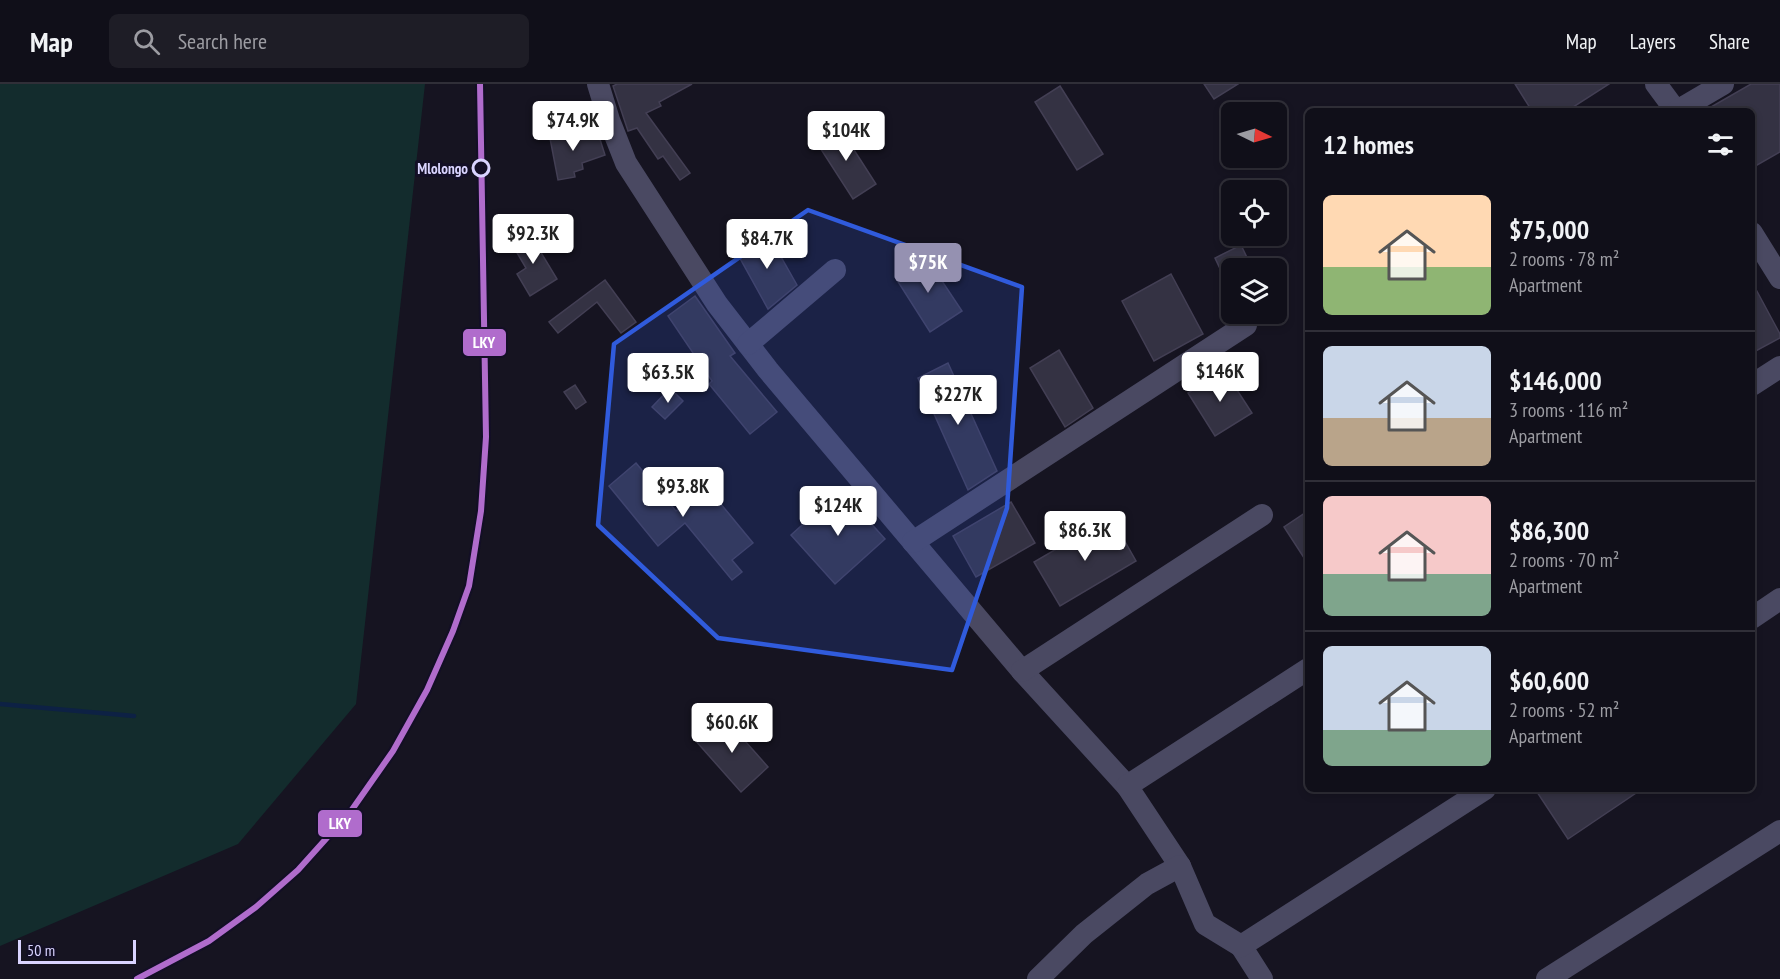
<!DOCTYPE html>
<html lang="en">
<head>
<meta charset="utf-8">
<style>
	body { margin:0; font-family:"PT Sans Narrow",sans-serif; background:#1e1d26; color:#f1f3f6; height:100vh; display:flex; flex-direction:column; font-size:22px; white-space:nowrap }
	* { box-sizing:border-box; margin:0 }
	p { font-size:20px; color:#9c9ca2 }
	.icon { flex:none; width:33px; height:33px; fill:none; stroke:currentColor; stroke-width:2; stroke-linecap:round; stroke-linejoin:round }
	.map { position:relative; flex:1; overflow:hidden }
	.drawer { position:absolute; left:1305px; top:24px; width:450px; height:684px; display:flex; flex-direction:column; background:#100f19; border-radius:9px; box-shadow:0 3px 9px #0003,0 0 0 2px #302f38 }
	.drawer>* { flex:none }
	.needle { width:39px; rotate:95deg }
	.buttons { position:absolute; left:1221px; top:18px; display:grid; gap:12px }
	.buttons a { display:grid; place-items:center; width:66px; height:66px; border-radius:9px; background:#100f19; box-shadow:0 3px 9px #0003,0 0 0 2px #302f38; font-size:30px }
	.scale { position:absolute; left:18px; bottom:15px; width:118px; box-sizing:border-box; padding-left:6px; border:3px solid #d9d4ff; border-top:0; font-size:16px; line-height:21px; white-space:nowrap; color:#d9d4ff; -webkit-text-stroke:4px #130f26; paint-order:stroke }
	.price { position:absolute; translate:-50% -51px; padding:0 14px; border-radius:6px; background:#fff; color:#222; font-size:20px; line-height:39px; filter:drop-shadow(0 2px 3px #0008) }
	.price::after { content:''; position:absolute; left:50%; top:36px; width:18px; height:14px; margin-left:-9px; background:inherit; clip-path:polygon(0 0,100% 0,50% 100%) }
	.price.on { background:#9591b1; color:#fff }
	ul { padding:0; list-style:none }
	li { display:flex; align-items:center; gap:18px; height:150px; padding:0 18px }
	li+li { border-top:2px solid #302f38 }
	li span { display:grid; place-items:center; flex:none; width:168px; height:120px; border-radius:9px; color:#555 }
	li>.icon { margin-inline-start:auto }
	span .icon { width:72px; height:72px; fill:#fffc; stroke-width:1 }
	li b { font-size:26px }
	h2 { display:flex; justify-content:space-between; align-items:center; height:72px; padding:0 18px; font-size:26px }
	header { display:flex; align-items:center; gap:36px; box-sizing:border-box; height:84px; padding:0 30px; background:#100f19; border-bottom:2px solid #302f38 }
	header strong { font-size:28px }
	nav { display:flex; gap:33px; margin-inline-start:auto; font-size:21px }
	.search { width:420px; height:54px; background:#1e1d26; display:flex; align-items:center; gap:15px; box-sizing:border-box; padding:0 21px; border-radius:9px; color:#9c9ca2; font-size:22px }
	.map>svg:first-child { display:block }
	.green { fill:#132c2d }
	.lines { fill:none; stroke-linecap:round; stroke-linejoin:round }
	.stream { stroke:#0d2144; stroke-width:4.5 }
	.building { fill:#343243; stroke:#433f54; stroke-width:1.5 }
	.minor { stroke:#4a4962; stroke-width:22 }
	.rail-1-casing { stroke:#130f26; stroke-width:10 }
	.rail-1 { stroke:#b06ccc; stroke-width:6 }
	.marked { fill:#305bdc; fill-opacity:0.2; stroke:#305bdc; stroke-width:4.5; stroke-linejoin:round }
	.stop-dot { fill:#130f26; stroke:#d9d4ff; stroke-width:3 }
	.labels { text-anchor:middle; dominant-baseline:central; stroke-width:6; stroke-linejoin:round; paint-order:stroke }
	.stop-label { font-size:15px; font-weight:bold; fill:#d9d4ff; stroke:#130f26; text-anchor:end }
	.line-badge { stroke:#130f26; stroke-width:2 }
	.badge-label { font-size:16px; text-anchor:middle; font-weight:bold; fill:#fff }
</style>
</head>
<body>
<header>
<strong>Map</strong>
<div class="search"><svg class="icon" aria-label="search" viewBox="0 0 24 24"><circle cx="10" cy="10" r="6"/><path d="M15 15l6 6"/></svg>Search here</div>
<nav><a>Map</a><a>Layers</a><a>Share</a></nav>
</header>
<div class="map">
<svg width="1780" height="895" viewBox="0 0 1780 895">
	<rect width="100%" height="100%" fill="#161421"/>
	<path class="green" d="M0 0H425L356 620 238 760 0 862Z"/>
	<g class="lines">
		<path class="stream" d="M0 620 134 632"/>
	</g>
	<g class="building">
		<path d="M617 0H692L659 18 661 22 646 29 690 89 680 96 663 72 658 75 637 44 628 47 613 2Z"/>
		<path d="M1204 0H1238L1214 15Z"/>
		<path d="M1515 0H1609L1567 27H1532Z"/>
		<path d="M1751 0H1780V68L1752 84V27H1704Z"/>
		<path d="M1060 2 1103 70 1077 86 1035 18Z"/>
		<path d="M838 41 876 100 853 115 815 56Z"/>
		<path d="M574 44 577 57 598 49 605 71 582 79 583 85 574 88 575 93 558 96 549 49Z"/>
		<path d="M528 147 557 195 530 212 517 190 526 184 510 157Z"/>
		<path d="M768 150 797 201 768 225 737 169Z"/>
		<path d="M1241 161 1252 184H1232V210L1215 174Z"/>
		<path d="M926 173 962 227 930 248 895 193Z"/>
		<path d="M1171 190 1203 250 1154 277 1122 217Z"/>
		<path d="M605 196 636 238 621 249 597 218 558 249 549 238Z"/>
		<path d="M1752 198 1780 250V254L1752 269Z"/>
		<path d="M695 212 735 269 730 272 777 328 750 350 709 300 712 297 668 232Z"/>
		<path d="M1059 266 1093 324 1065 343 1030 284Z"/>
		<path d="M948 279 997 387 968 406 918 294Z"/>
		<path d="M1224 286 1252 329 1215 352 1188 309Z"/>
		<path d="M575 301 586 318 576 325 564 308Z"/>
		<path d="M670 304 683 317 665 335 652 323Z"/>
		<path d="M636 379 676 427 706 402 753 459 732 476 742 488 732 496 685 439 658 462 609 402Z"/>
		<path d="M841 406 885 455 835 500 791 451Z"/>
		<path d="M1011 418 1035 459 976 493 953 452Z"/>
		<path d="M1308 427V480L1284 443Z"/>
		<path d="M1111 433 1136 477 1060 522 1034 478Z"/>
		<path d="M722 631 768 683 741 708 695 656Z"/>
		<path d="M1535 705H1642L1568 755Z"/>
	</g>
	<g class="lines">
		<g class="minor">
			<path d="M598 0 609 36 626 79 717 220 768 286 1022 587 1127 702"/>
			<path d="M1656 0 1676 27"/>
			<path d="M1677 27 1723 0"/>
			<path d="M1752 149 1780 194"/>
			<path d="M748 260 835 186"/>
			<path d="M1752 301 1780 283"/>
			<path d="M913 458 1246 241"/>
			<path d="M1752 534 1780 515"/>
			<path d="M1022 587 1262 431"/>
			<path d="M1180 782 1127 702 1308 585"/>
			<path d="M1241 862 1262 895"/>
			<path d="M1038 895 1084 850 1147 800 1180 782 1205 840 1241 862 1485 705"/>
			<path d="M1547 895 1780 747"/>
		</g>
		<g class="rail-1-casing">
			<path id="rail-1" d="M137 895 209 857 256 823 298 786 351 727 393 667 427 606 453 547 469 502 481 427 486 353 480 0"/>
		</g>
		<use href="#rail-1" class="rail-1"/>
	</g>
	<path class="marked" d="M808 126 1022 203 1007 424 952 586 718 554 598 441 614 260Z"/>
	<circle class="stop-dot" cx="481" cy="84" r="8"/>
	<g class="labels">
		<g class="stop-label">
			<text x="468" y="84">Mlolongo</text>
		</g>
	</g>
	<g class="line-badge">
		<rect x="462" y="244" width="45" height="29" rx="6" fill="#b06ccc"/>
		<rect x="317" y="725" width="46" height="29" rx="6" fill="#b06ccc"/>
	</g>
	<g class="badge-label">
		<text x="484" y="264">LKY</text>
		<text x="340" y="745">LKY</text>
	</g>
</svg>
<div class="buttons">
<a><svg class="needle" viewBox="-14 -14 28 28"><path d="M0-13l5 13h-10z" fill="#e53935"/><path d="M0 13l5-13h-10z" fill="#9c9ca2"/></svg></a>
<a><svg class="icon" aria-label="locate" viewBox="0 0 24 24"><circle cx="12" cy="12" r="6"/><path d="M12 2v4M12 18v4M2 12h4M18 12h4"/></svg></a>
<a><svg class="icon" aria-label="layers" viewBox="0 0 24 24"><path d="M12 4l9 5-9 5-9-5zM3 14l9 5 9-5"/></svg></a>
</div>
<div class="scale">50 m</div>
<b class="price" style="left:573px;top:68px">$74.9K</b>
<b class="price" style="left:846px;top:78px">$104K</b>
<b class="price" style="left:533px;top:181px">$92.3K</b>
<b class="price" style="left:767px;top:186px">$84.7K</b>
<b class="price on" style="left:928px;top:210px">$75K</b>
<b class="price" style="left:1220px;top:319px">$146K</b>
<b class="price" style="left:668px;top:320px">$63.5K</b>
<b class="price" style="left:958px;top:342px">$227K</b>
<b class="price" style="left:683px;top:434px">$93.8K</b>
<b class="price" style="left:838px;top:453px">$124K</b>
<b class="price" style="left:1085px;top:478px">$86.3K</b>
<b class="price" style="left:732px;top:670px">$60.6K</b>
<section class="drawer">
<h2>12 homes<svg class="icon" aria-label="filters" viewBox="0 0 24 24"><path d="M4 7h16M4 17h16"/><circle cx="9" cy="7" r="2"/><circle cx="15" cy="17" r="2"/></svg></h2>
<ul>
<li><span style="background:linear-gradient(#ffd9b3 60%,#8fb573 0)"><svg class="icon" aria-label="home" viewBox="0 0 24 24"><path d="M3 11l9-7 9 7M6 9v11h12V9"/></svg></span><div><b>$75,000</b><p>2 rooms · 78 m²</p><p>Apartment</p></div></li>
<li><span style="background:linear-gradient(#c9d6e8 60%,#b9a48a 0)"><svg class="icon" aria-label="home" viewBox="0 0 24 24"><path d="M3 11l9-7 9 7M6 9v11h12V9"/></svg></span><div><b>$146,000</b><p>3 rooms · 116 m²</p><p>Apartment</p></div></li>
<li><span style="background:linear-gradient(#f6c9c9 65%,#7fa58c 0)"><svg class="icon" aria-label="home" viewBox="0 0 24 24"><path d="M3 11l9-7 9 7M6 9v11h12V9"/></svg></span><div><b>$86,300</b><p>2 rooms · 70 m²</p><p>Apartment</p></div></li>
<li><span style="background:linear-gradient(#c9d6e8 70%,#7fa58c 0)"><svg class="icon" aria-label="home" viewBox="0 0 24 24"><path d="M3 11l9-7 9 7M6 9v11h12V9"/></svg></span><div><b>$60,600</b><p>2 rooms · 52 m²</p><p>Apartment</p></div></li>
</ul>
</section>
</div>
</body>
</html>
